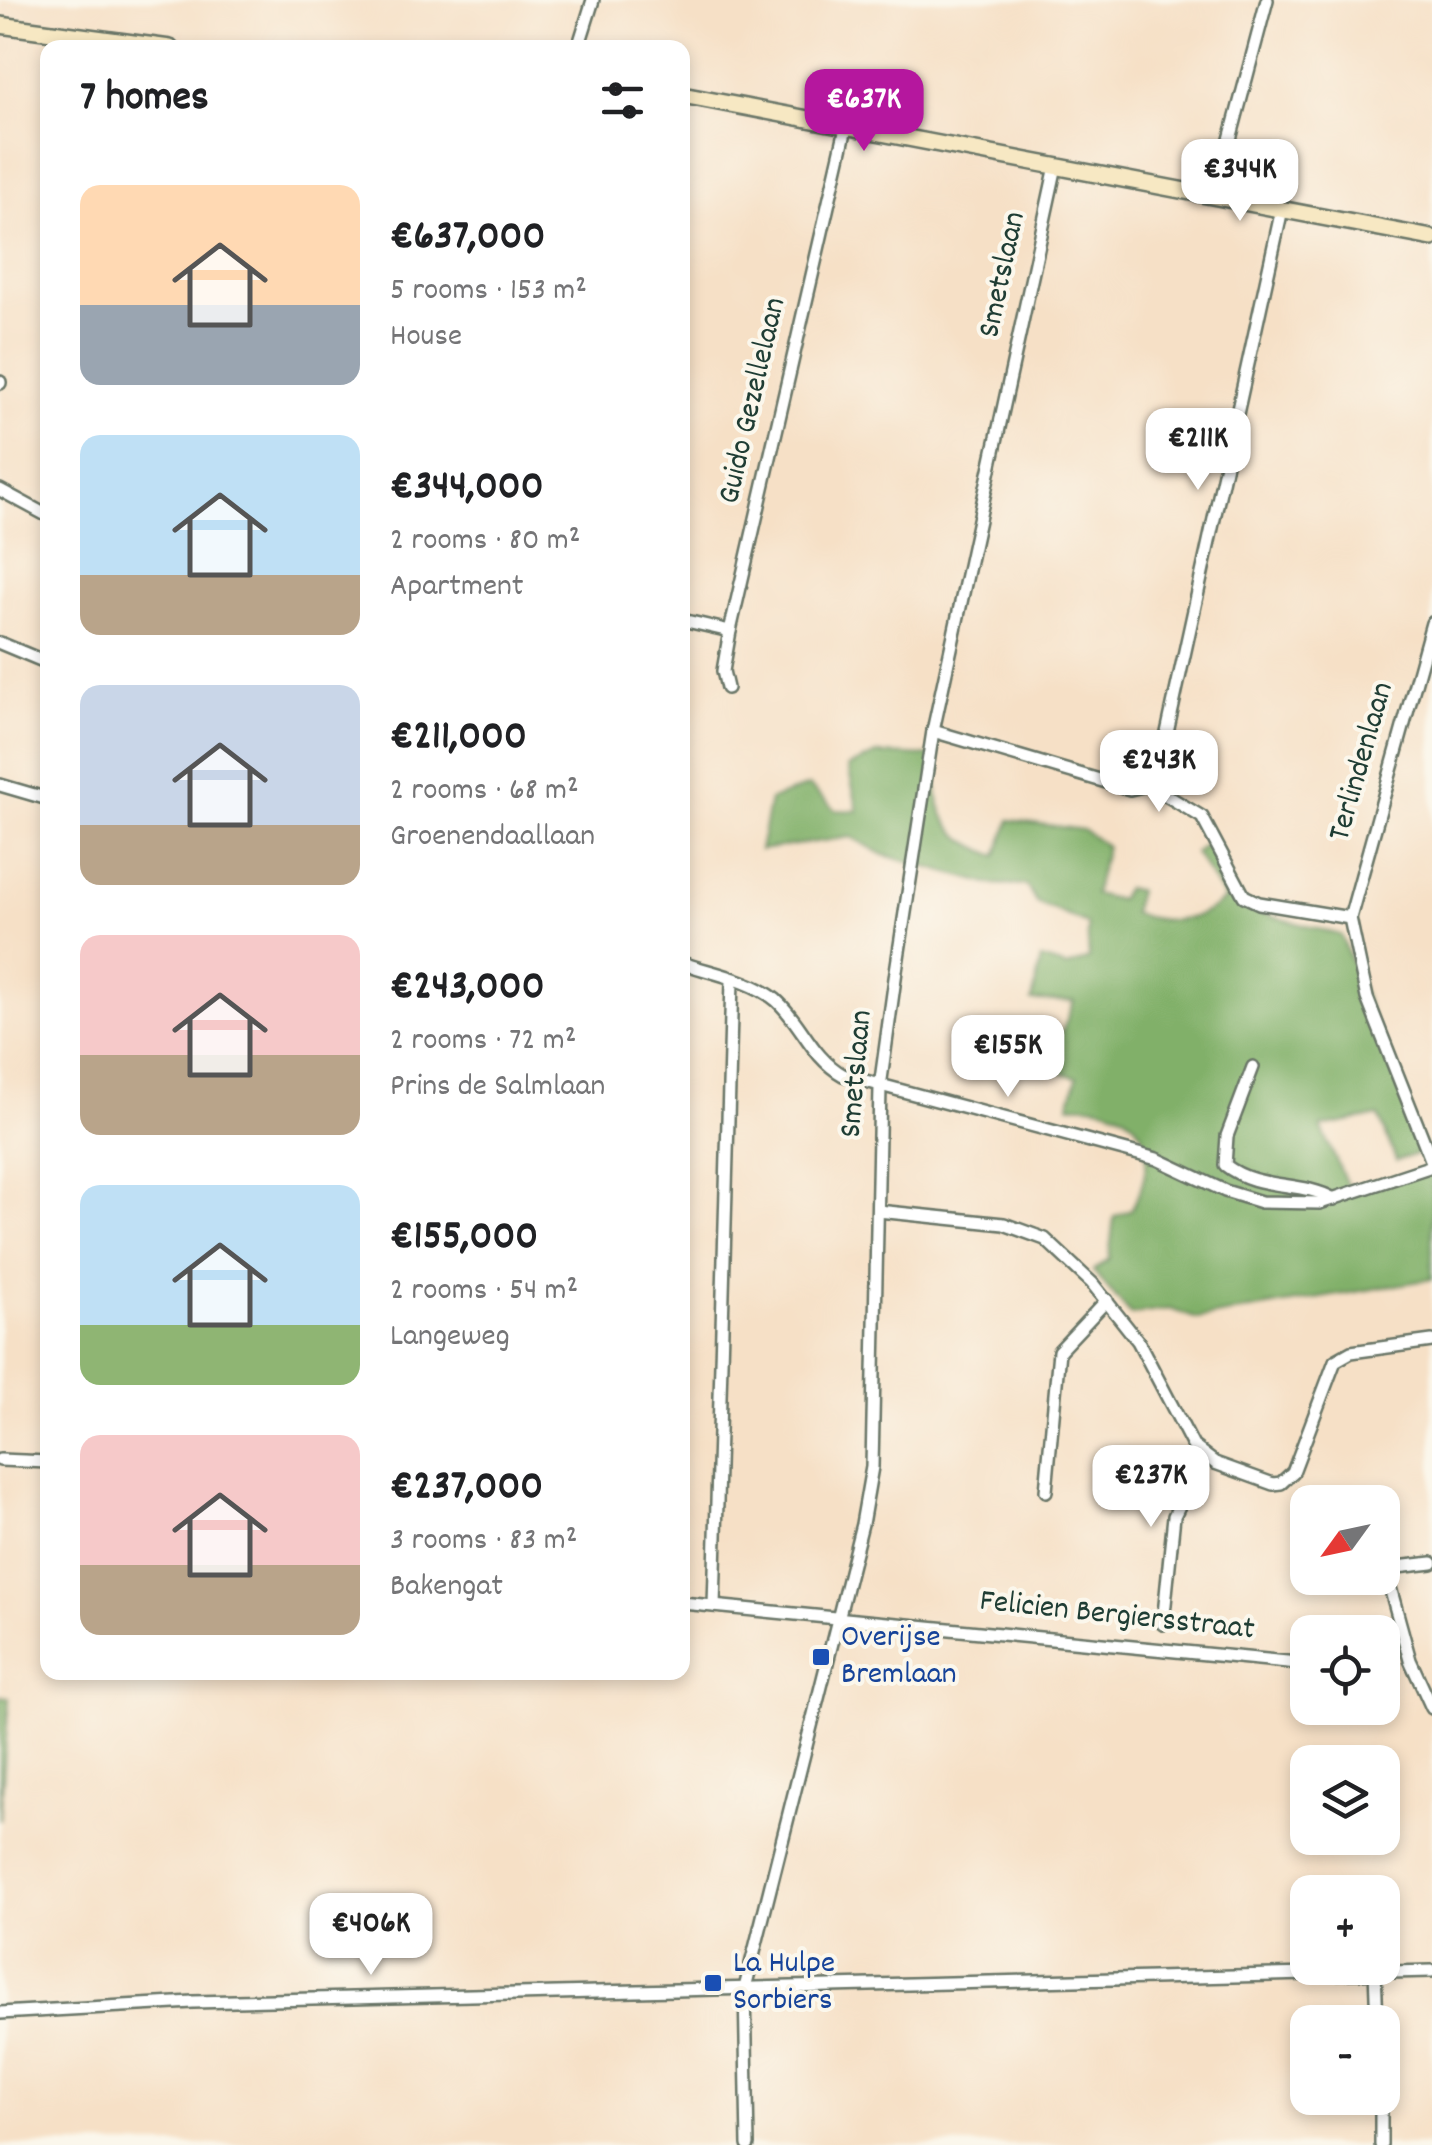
<!DOCTYPE html>
<html lang="en">
<head>
<meta charset="utf-8">
<style>
	body { margin:0; font-family:Dekko,sans-serif; background:#f2f2f2; color:#202124; height:100vh; display:flex; flex-direction:column; font-size:38px; white-space:nowrap }
	* { box-sizing:border-box; margin:0 }
	p { font-size:32px; color:#757577 }
	.icon { flex:none; width:55px; height:55px; fill:none; stroke:currentColor; stroke-width:2; stroke-linecap:round; stroke-linejoin:round }
	.map { position:relative; flex:1; overflow:hidden }
	.sheet { position:absolute; left:40px; top:40px; width:650px; height:1640px; display:flex; flex-direction:column; background:#fff; border-radius:20px; box-shadow:0 5px 15px #0003 }
	.sheet>* { flex:none }
	.needle { width:65px; rotate:237deg }
	.controls { position:absolute; left:1290px; top:1485px; display:grid; gap:20px }
	.controls a { display:grid; place-items:center; width:110px; height:110px; border-radius:20px; background:#fff; box-shadow:0 5px 15px #0003; font-size:50px }
	.price { position:absolute; translate:-50% -85px; padding:0 22px; border-radius:20px; background:#fff; color:#222; font-size:32px; line-height:65px; filter:drop-shadow(0 2px 5px #0008) }
	.price::after { content:''; position:absolute; left:50%; top:60px; width:30px; height:22px; margin-left:-15px; background:inherit; clip-path:polygon(0 0,100% 0,50% 100%) }
	.price.active { background:#b5179e; color:#fff }
	ul { padding:0; list-style:none }
	li { display:flex; align-items:center; gap:30px; height:250px; padding:0 40px }
	li span { display:grid; place-items:center; flex:none; width:280px; height:200px; border-radius:20px; color:#555 }
	li>.icon { margin-inline-start:auto }
	span .icon { width:120px; height:120px; fill:#fffc; stroke-width:1 }
	li b { font-size:42px }
	h2 { display:flex; justify-content:space-between; align-items:center; height:120px; padding:0 40px; font-size:42px }
	.map>svg:first-child { display:block }
	.forest { fill:#81b069; stroke:#50764e; stroke-width:2.5 }
	.lines { fill:none; stroke-linecap:round; stroke-linejoin:round }
	.minor-casing { stroke:#6a7667; stroke-width:16 }
	.secondary-casing { stroke:#6a7667; stroke-width:20 }
	.minor { stroke:#fff; stroke-width:11 }
	.secondary { stroke:#f7e8c3; stroke-width:15 }
	.transit-dot { fill:#1a4fb4; stroke:#fbf7ec; stroke-width:4 }
	.labels { text-anchor:middle; dominant-baseline:central; stroke-width:8; stroke-linejoin:round; paint-order:stroke }
	.street-label { font-size:32px; fill:#1f3d34; stroke:#fbf7ec }
	.transit-label { font-size:32px; fill:#164399; stroke:#fbf7ec; text-anchor:start }
</style>
</head>
<body>
<div class="map">
<svg width="1432" height="2145" viewBox="0 0 1432 2145">
	<rect width="100%" height="100%" fill="#fbf7ec"/>
	<filter id="ink" filterUnits="userSpaceOnUse"><feTurbulence type="fractalNoise" baseFrequency=".01" numOctaves="2"/><feDisplacementMap in="SourceGraphic" scale="20" xChannelSelector="R" yChannelSelector="G"/><feConvolveMatrix kernelMatrix="1 2 1 2 8 2 1 2 1" color-interpolation-filters="sRGB"/></filter>
	<filter id="wash" filterUnits="userSpaceOnUse"><feTurbulence type="fractalNoise" baseFrequency=".0048" numOctaves="4" result="noise"/><feDisplacementMap in="SourceGraphic" scale="40" xChannelSelector="R" yChannelSelector="G"/><feGaussianBlur stdDeviation="2.25" result="paint"/><feColorMatrix in="noise" values="0 0 0 0 0 0 0 0 0 0 0 0 0 0 0 0 0 1.4 0 .05"/><feComposite in="paint" operator="in"/></filter>
	<g filter="url(#wash)">
		<rect width="100%" height="100%" fill="#f6e0c6"/>
		<g class="forest">
			<path d="M877 754 935 756C936 813 942 834 997 856L1010 820 1083 830 1106 846 1094 894 1119 900 1126 888 1138 891 1132 913C1166 924 1196 924 1225 899L1195 853 1207 843 1242 908 1341 935 1423 1152 1396 1161 1379 1116 1321 1127 1349 1189 1432 1171V1279L1197 1319 1170 1309 1131 1315 1093 1271 1109 1259 1114 1217 1131 1210C1164 1149 1145 1100 1069 1105L1077 1077 1021 1063 1037 1041 1059 1040 1074 1001H1032L1041 959 1067 967 1089 959 1087 924 1036 902 1026 885 988 884 884 855 851 837 760 850 770 800 809 786 836 810 858 811 848 767Z"/>
			<path d="M0 1697 9 1698 0 1820Z"/>
		</g>
	</g>
	<g filter="url(#ink)">
		<g class="lines">
			<g class="minor-casing">
				<g id="minor">
					<path d="M578 48 593 0"/>
					<path d="M1215 196 1267 0"/>
					<path d="M0 382V383"/>
					<path d="M0 490 48 516"/>
					<path d="M682 620 730 631"/>
					<path d="M1432 623 1350 918 1367 998 1432 1162"/>
					<path d="M0 643 48 663"/>
					<path d="M727 688 723 671 730 631 846 128"/>
					<path d="M933 731 1130 789 1156 783 1164 794 1202 817 1244 896 1259 903 1350 918"/>
					<path d="M1156 783 1282 209"/>
					<path d="M0 785 48 799"/>
					<path d="M682 963C712 973 752 980 776 1000 802 1023 811 1057 843 1075L1157 1159 1225 1191 1261 1202 1320 1203 1432 1166"/>
					<path d="M1253 1067 1227 1136 1225 1165C1258 1191 1301 1180 1334 1199"/>
					<path d="M878 1211 1004 1224 1045 1239 1092 1283 1138 1341 1193 1446 1215 1463 1273 1484 1281 1483 1293 1472 1335 1361 1351 1352 1432 1341"/>
					<path d="M0 1460 48 1462"/>
					<path d="M1046 1491 1059 1351 1107 1300"/>
					<path d="M1432 1563 1397 1567 1388 1580 1410 1660 1432 1708"/>
					<path d="M682 1603 1308 1664"/>
					<path d="M714 1606 732 981"/>
					<path d="M1163 1624 1174 1516 1204 1455"/>
					<path d="M1375 1972 1377 2022"/>
					<path d="M0 2013 193 2002 1432 1971"/>
					<path d="M1381 2098V2145"/>
					<path d="M748 2145 745 1988 862 1524 872 1467 880 1087 896 971 933 731 1056 166"/>
				</g>
			</g>
			<g class="secondary-casing">
				<g id="secondary">
					<path d="M0 25 170 48"/>
					<path d="M682 95 1432 238"/>
				</g>
			</g>
			<use href="#minor" class="minor"/>
			<use href="#secondary" class="secondary"/>
		</g>
	</g>
	<g class="transit-dot">
		<rect x="811" y="1647" width="20" height="20" rx="5"/>
		<rect x="703" y="1973" width="20" height="20" rx="5"/>
	</g>
	<g class="labels">
		<g class="street-label">
			<text transform="translate(1004 275) rotate(-78)">Smetslaan</text>
			<text transform="translate(754 401) rotate(-77)">Guido Gezellelaan</text>
			<text transform="translate(1363 762) rotate(-74)">Terlindenlaan</text>
			<text transform="translate(858 1074) rotate(-85)">Smetslaan</text>
			<text transform="translate(1117 1617) rotate(6)">Felicien Bergiersstraat</text>
		</g>
		<g class="transit-label">
			<text x="841" y="1639">Overijse<tspan x="841" dy="37">Bremlaan</tspan></text>
			<text x="733" y="1965">La Hulpe<tspan x="733" dy="37">Sorbiers</tspan></text>
		</g>
	</g>
</svg>
<div class="controls">
<a><svg class="needle" viewBox="-14 -14 28 28"><path d="M0-13l5 13h-10z" fill="#e53935"/><path d="M0 13l5-13h-10z" fill="#757577"/></svg></a>
<a><svg class="icon" aria-label="locate" viewBox="0 0 24 24"><circle cx="12" cy="12" r="6"/><path d="M12 2v4M12 18v4M2 12h4M18 12h4"/></svg></a>
<a><svg class="icon" aria-label="layers" viewBox="0 0 24 24"><path d="M12 4l9 5-9 5-9-5zM3 14l9 5 9-5"/></svg></a>
<a>+</a>
<a>−</a>
</div>
<b class="price active" style="left:864px;top:154px">€637K</b>
<b class="price" style="left:1240px;top:224px">€344K</b>
<b class="price" style="left:1198px;top:493px">€211K</b>
<b class="price" style="left:1159px;top:815px">€243K</b>
<b class="price" style="left:1008px;top:1100px">€155K</b>
<b class="price" style="left:1151px;top:1530px">€237K</b>
<b class="price" style="left:371px;top:1978px">€406K</b>
<section class="sheet">
<h2>7 homes<svg class="icon" aria-label="filters" viewBox="0 0 24 24"><path d="M4 7h16M4 17h16"/><circle cx="9" cy="7" r="2"/><circle cx="15" cy="17" r="2"/></svg></h2>
<ul>
<li><span style="background:linear-gradient(#ffd9b3 60%,#9aa5b1 0)"><svg class="icon" aria-label="home" viewBox="0 0 24 24"><path d="M3 11l9-7 9 7M6 9v11h12V9"/></svg></span><div><b>€637,000</b><p>5 rooms · 153 m²</p><p>House</p></div></li>
<li><span style="background:linear-gradient(#bfe0f5 70%,#b9a48a 0)"><svg class="icon" aria-label="home" viewBox="0 0 24 24"><path d="M3 11l9-7 9 7M6 9v11h12V9"/></svg></span><div><b>€344,000</b><p>2 rooms · 80 m²</p><p>Apartment</p></div></li>
<li><span style="background:linear-gradient(#c9d6e8 70%,#b9a48a 0)"><svg class="icon" aria-label="home" viewBox="0 0 24 24"><path d="M3 11l9-7 9 7M6 9v11h12V9"/></svg></span><div><b>€211,000</b><p>2 rooms · 68 m²</p><p>Groenendaallaan</p></div></li>
<li><span style="background:linear-gradient(#f6c9c9 60%,#b9a48a 0)"><svg class="icon" aria-label="home" viewBox="0 0 24 24"><path d="M3 11l9-7 9 7M6 9v11h12V9"/></svg></span><div><b>€243,000</b><p>2 rooms · 72 m²</p><p>Prins de Salmlaan</p></div></li>
<li><span style="background:linear-gradient(#bfe0f5 70%,#8fb573 0)"><svg class="icon" aria-label="home" viewBox="0 0 24 24"><path d="M3 11l9-7 9 7M6 9v11h12V9"/></svg></span><div><b>€155,000</b><p>2 rooms · 54 m²</p><p>Langeweg</p></div></li>
<li><span style="background:linear-gradient(#f6c9c9 65%,#b9a48a 0)"><svg class="icon" aria-label="home" viewBox="0 0 24 24"><path d="M3 11l9-7 9 7M6 9v11h12V9"/></svg></span><div><b>€237,000</b><p>3 rooms · 83 m²</p><p>Bakengat</p></div></li>
</ul>
</section>
</div>
</body>
</html>
